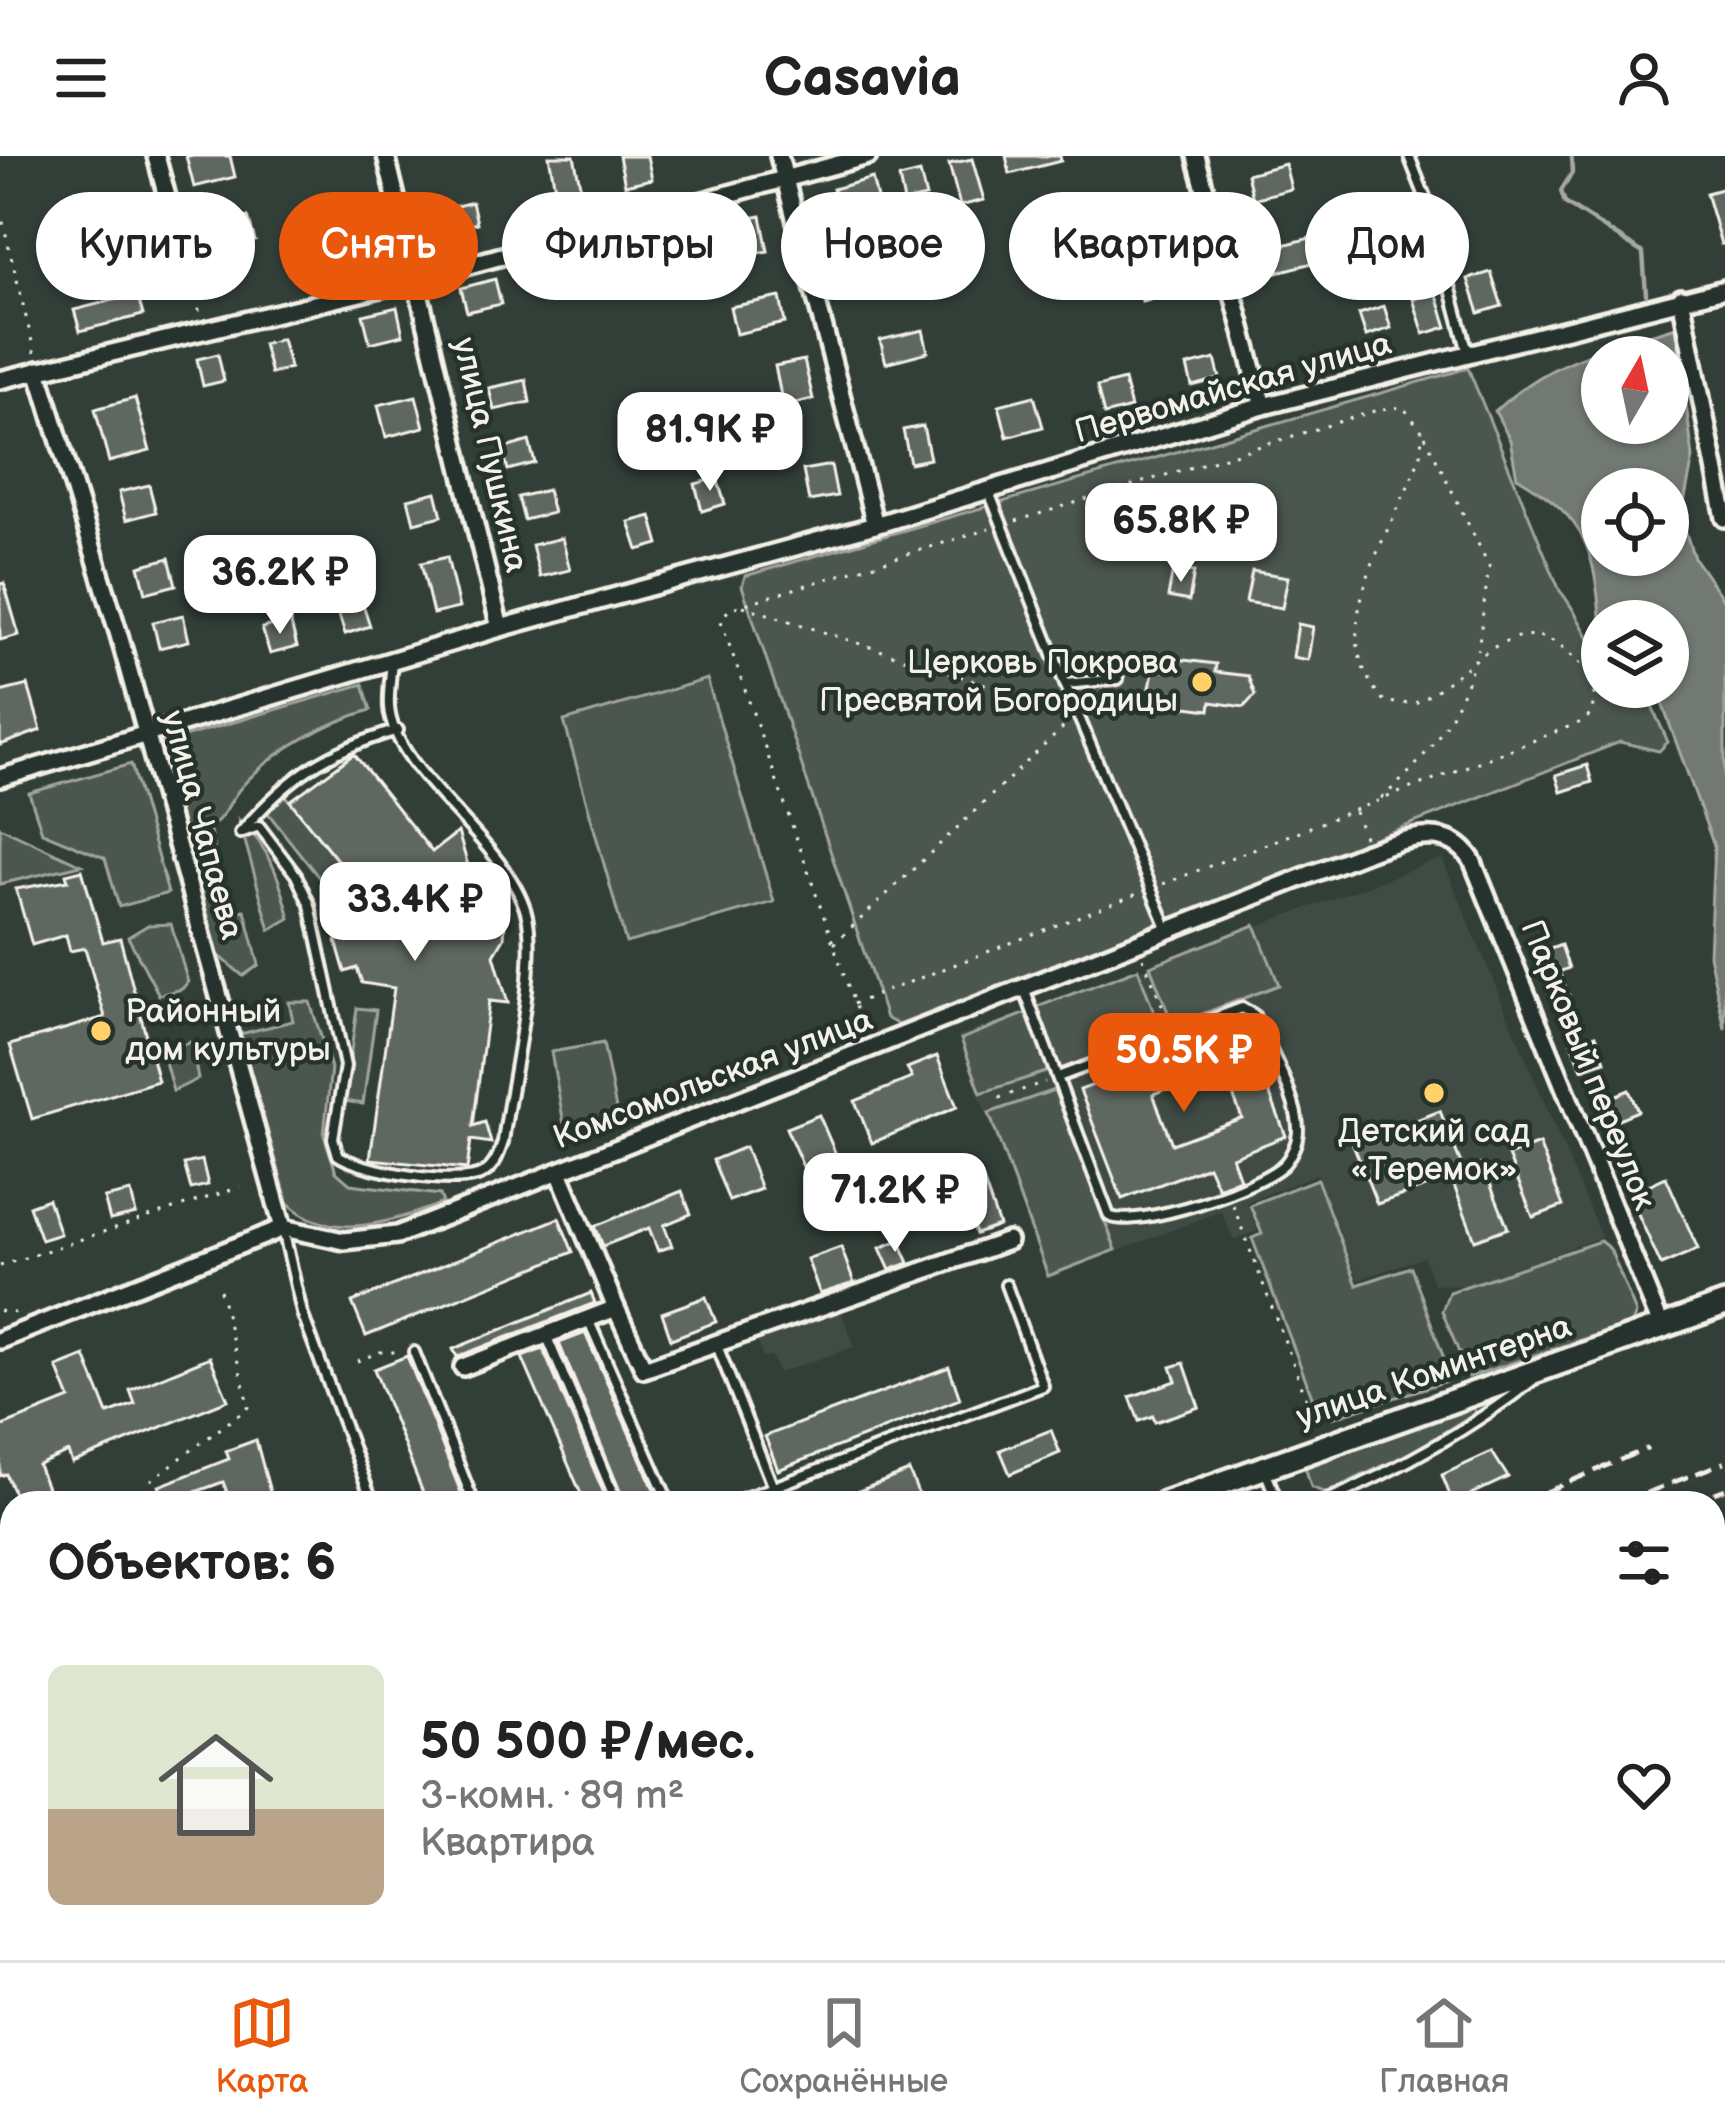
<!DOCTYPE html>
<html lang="ru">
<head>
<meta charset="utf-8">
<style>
	body { margin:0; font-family:"Balsamiq Sans",sans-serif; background:#f2f2f2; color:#222; height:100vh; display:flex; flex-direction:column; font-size:45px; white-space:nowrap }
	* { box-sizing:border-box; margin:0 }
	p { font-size:39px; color:#767676 }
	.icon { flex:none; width:66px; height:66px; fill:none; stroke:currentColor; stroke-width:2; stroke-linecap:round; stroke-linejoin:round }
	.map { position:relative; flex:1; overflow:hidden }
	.panel { position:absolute; left:0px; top:1335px; width:1725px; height:471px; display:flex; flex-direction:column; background:#fff; border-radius:36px 36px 0 0; box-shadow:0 3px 9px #0004 }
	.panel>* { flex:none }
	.guide { position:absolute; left:36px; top:36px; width:1653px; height:108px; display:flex; gap:24px }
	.needle { width:78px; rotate:9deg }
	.controls { position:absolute; left:1581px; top:180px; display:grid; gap:24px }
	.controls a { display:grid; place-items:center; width:108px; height:108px; border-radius:50%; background:#fff; box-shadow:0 3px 9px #0004; font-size:60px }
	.price { position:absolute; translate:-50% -102px; padding:0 27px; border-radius:24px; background:#fff; color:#222; font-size:39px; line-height:78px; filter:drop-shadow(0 3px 6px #0008) }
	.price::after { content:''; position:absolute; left:50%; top:72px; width:36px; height:27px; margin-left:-18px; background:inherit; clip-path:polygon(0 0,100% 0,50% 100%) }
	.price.selected { background:#ea580c; color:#fff }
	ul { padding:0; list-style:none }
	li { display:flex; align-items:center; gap:36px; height:300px; padding:0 48px }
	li+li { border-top:3px solid #e0e0e0 }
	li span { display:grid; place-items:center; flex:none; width:336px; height:240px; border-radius:18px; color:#555 }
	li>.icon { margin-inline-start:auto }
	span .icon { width:144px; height:144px; fill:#fffc; stroke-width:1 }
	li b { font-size:51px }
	h2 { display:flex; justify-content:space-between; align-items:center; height:144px; padding:0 48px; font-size:51px }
	.pill { padding:0 42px; border-radius:54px; background:#fff; box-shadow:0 3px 9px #0004; font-size:42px; line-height:108px }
	.pill.selected { background:#ea580c; color:#fff }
	header { display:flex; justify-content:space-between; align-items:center; height:156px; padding:0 48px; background:#fff; font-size:54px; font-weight:800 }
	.tab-bar { display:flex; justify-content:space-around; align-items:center; height:168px; border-top:3px solid #e0e0e0; background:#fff; font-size:33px; color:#767676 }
	.tab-bar a { display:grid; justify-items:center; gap:6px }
	.tab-bar .selected { color:#ea580c }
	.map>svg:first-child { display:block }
	.built { fill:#404b44 }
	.green { fill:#4c564f; stroke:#a0a49c; stroke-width:3 }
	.water { fill:#727972; stroke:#a6a9a1; stroke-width:3; fill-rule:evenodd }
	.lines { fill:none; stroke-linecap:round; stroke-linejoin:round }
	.stream { stroke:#a6a9a1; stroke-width:4.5 }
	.building { fill:#5f6861; stroke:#f4f1e8; stroke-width:3; fill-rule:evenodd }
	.lane-casing { stroke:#f4f1e8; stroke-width:16 }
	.street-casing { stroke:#f4f1e8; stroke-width:24 }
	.secondary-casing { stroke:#f4f1e8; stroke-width:30 }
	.path { stroke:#f4f1e8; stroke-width:3; stroke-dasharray:3 9; stroke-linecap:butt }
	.lane { stroke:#26332d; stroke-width:8 }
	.street { stroke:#26332d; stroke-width:15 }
	.secondary { stroke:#26332d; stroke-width:21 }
	.rail { stroke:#f4f1e8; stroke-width:4.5; stroke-dasharray:18 9; stroke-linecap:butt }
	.poi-dot { fill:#ffd166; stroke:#26332d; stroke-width:4.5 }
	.labels { text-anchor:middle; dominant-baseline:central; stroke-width:9; stroke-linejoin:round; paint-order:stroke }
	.street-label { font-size:33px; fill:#f4f1e8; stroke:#26332d }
	.poi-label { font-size:33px; fill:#f4f1e8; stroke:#26332d; text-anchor:end }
</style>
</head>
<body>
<header><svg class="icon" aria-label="menu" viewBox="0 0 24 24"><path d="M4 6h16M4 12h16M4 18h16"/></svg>Casavia<svg class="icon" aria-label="person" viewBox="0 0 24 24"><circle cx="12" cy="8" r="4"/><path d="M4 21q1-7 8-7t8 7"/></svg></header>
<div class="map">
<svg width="1725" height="1804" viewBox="0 0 1725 1804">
	<rect width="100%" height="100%" fill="#323e38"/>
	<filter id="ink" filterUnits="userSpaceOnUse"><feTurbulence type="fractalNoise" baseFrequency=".00833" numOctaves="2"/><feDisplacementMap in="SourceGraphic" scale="24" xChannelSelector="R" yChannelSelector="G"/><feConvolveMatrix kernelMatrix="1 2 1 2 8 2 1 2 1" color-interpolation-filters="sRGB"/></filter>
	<g filter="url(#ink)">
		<g class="built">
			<path d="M1442 702 1601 1081 1465 1130 1433 1128 1424 1101 1358 1124 1317 1018 1247 1046 1257 1075 1245 1080 1234 1084 1221 1055 1047 1123 958 881Z"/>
			<path d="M840 1151 854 1191 778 1217 772 1200 763 1202 755 1179Z"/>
		</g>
		<g class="green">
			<path d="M1468 212 1560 435C1577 454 1587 486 1602 498V531H1643L1668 586 1659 595 1620 586 899 869 886 862 742 430 745 420Z"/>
			<path d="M707 523 774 746 626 787 564 565Z"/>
			<path d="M363 528 371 554C326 567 276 593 243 629 229 644 226 661 209 672L230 757 245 754 259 809 243 820 216 797 160 588Z"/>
			<path d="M131 608 168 737 119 751 105 702 42 676 29 637Z"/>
			<path d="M280 632 351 722 331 737 260 647Z"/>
			<path d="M239 664C270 691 280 724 290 762L270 774Z"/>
			<path d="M0 671 81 709 0 728Z"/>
			<path d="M171 768 188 826 182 833 159 839 128 781 148 769Z"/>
			<path d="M1255 769 1279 829 1173 869 1150 810Z"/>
			<path d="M1138 813 1161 875 1061 913 1037 851Z"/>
			<path d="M289 846H310L331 912 324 979 336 1016 350 1028 440 1039 443 1047C397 1065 330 1088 288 1047L240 878 293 865Z"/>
			<path d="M357 852 376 854 363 948 344 945Z"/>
			<path d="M1027 857 1049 915 981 937 961 883Z"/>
			<path d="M191 886 198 923 173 935 162 895Z"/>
			<path d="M603 887 617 958 564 968 551 896Z"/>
			<path d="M1054 934 1116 1094 1048 1120 989 957Z"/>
			<path d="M1317 1023 1357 1129 1411 1111 1448 1214 1447 1225 1332 1262 1318 1256 1252 1082 1262 1078 1250 1049Z"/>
			<path d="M1600 1085 1610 1093 1636 1157 1632 1167 1469 1221 1442 1155 1449 1136Z"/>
			<path d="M1473 1248 1475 1257 1414 1295 1325 1337 1311 1331 1303 1303Z"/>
		</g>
		<path class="water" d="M1676 171 1693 302 1681 362 1694 402 1725 446V873L1709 799 1714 690 1656 531H1668V465H1602V479C1594 397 1592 365 1517 321L1510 284 1495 255C1553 201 1604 194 1676 171ZM1602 201H1668V267H1602ZM1602 333H1668V399H1602Z"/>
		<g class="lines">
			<path class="stream" d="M1571 0 1572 17 1561 35 1565 47 1643 97 1646 138"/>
		</g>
		<g class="building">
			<path d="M186 0H230L235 21 194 31Z"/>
			<path d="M549 0H574L582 38 557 43Z"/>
			<path d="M619 0H647L652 23 625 29Z"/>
			<path d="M1006 0H1060L1061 5 1010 18Z"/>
			<path d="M972 3 984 44 960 50 949 8Z"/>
			<path d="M1285 8 1291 33 1253 43 1247 18Z"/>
			<path d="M920 17 926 41 904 46 899 22Z"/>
			<path d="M872 22 878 47 840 57 833 33Z"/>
			<path d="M1725 32V88H1721L1706 37Z"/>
			<path d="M1171 38 1179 69 1137 80 1129 49Z"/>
			<path d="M472 46 477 67 450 74 445 53Z"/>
			<path d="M761 60 768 95 746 99 739 64Z"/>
			<path d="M248 61 255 85 213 96 207 71Z"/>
			<path d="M370 66 377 93 351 100 344 74Z"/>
			<path d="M319 75 326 109 289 118 281 85Z"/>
			<path d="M156 77 168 119 152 124 140 81Z"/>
			<path d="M668 79 675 112 644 120 636 87Z"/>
			<path d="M1310 82 1316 106 1271 118 1264 94Z"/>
			<path d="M890 93 896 118 861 128 854 104Z"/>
			<path d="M597 97 603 122 573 129 567 103Z"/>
			<path d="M1186 108 1191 134 1142 145 1136 119Z"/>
			<path d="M1491 116 1502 150 1479 157 1468 123Z"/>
			<path d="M495 123 501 148 467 156 461 132Z"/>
			<path d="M1436 136 1447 171 1424 178 1413 143Z"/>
			<path d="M137 138 143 159 80 175 74 154Z"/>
			<path d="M780 141 785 167 736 178 730 151Z"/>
			<path d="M1384 150 1391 172 1366 180 1359 158Z"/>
			<path d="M397 151 403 179 370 187 363 159Z"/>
			<path d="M923 174 928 196 886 207 880 184Z"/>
			<path d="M282 183 290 212 271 218 263 188Z"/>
			<path d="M218 198 224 225 203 230 197 203Z"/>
			<path d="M1215 203 1220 223 1192 230 1187 210Z"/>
			<path d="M804 204 813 243 783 250 775 210Z"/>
			<path d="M526 224 530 246 494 254 489 232Z"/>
			<path d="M1124 224 1131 252 1104 259 1097 231Z"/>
			<path d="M416 240 424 271 386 281 378 249Z"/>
			<path d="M1034 240 1043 271 1007 281 999 249Z"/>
			<path d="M135 242 150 295 109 306 95 253Z"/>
			<path d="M923 270 930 303 910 307 903 274Z"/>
			<path d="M529 285 535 307 508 314 502 293Z"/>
			<path d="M831 309 837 340 809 345 803 314Z"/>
			<path d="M717 322 725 348 702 355 695 328Z"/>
			<path d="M149 329 156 356 126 364 119 336Z"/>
			<path d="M547 334 553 357 524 364 518 341Z"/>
			<path d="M436 336 442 360 414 367 408 343Z"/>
			<path d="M651 360 659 388 638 394 629 366Z"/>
			<path d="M562 382 570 414 540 421 532 389Z"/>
			<path d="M447 401 459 452 433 458 421 407Z"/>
			<path d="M169 402 176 429 146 437 139 410Z"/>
			<path d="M1173 413 1194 416 1189 445 1168 441Z"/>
			<path d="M1252 415 1288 421 1282 452 1246 446Z"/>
			<path d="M4 427 19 479 0 484V428Z"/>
			<path d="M362 445 370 470 345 478 337 453Z"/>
			<path d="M183 459 189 485 159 492 153 466Z"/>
			<path d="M290 464 297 491 270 498 262 472Z"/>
			<path d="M1298 468 1313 471 1308 504 1293 501Z"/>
			<path d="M1168 502 1216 508 1215 516 1248 520 1255 539 1244 551 1211 546 1210 554 1162 548 1164 533 1150 532 1153 514 1166 515Z"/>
			<path d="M28 529 41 574 0 589V536Z"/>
			<path d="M354 598 432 696 458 676 472 723 491 733 506 755 504 782 494 799 508 847 489 845 473 970 485 966 491 987 471 984 467 1013 370 1003 394 832 362 827 357 812 345 816 336 785 349 781 344 766 370 745 290 645Z"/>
			<path d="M1587 609 1592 626 1561 636 1556 619Z"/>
			<path d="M82 714 103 786 120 782 158 925 32 963 10 889 105 861 85 792 70 795 66 779 32 789 16 733 68 724 66 718Z"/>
			<path d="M1561 789 1569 812 1559 816 1569 839 1555 843 1537 798Z"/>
			<path d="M1244 871 1286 980 1232 1001 1240 1023 1218 1032 1208 1010 1122 1043 1080 934ZM1222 911 1242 962 1172 988 1153 938Z"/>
			<path d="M1596 879 1605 905 1582 913 1572 887Z"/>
			<path d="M937 900 957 951 872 987 855 945 912 922 907 912Z"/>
			<path d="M1629 934 1638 955 1606 968 1597 947Z"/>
			<path d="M1440 955 1464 1015 1482 1008 1508 1072 1475 1084 1451 1022 1377 1048 1353 988Z"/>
			<path d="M819 959 837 1001 805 1015 786 972Z"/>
			<path d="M1539 988 1563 1050 1533 1061 1508 1000Z"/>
			<path d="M745 991 761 1033 729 1045 713 1004Z"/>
			<path d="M202 1004 208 1029 191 1033 184 1008Z"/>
			<path d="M1666 1021 1698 1093 1661 1109 1629 1038Z"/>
			<path d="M983 1024 999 1070 976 1078 960 1031Z"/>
			<path d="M682 1035 691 1058 664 1069 672 1090 658 1095 649 1072 603 1090 595 1070Z"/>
			<path d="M131 1036 136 1058 110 1064 104 1042Z"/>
			<path d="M48 1043 60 1078 41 1084 29 1050Z"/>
			<path d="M559 1062 573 1096 366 1180 352 1146Z"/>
			<path d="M899 1084 909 1107 890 1114 880 1092Z"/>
			<path d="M841 1091 854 1127 820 1138 807 1103Z"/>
			<path d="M591 1137 595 1147 457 1201 453 1193Z"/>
			<path d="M706 1141 716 1166 671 1183 662 1157Z"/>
			<path d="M585 1177 660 1347H625L559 1187Z"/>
			<path d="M543 1193 608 1347H585L522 1201Z"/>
			<path d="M85 1200 108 1258 135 1248 130 1234 210 1201 228 1244 72 1307 68 1296 38 1309 53 1347H18L6 1318 0 1320V1271L70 1243 57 1211Z"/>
			<path d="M407 1200 465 1347H427L374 1213Z"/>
			<path d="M1184 1207 1199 1251 1155 1266 1153 1260 1139 1265 1130 1241 1176 1225 1171 1211Z"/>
			<path d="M949 1211 960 1243 778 1314 765 1280Z"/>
			<path d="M1051 1274 1060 1297 1010 1318 1000 1294Z"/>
			<path d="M256 1284 273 1347H231L223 1326 165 1347 159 1330 229 1303 226 1295Z"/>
			<path d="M1492 1296 1508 1321 1453 1347 1442 1319Z"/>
			<path d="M909 1315 918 1337 912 1347H829Z"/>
		</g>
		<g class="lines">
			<g class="lane-casing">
				<g id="lane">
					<path d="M1409 0 1429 51 1468 197"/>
					<path d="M989 336 1065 528 1118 523"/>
					<path d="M392 504C391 519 388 536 389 551 393 616 506 685 526 756 540 805 510 930 503 986 499 998 495 1010 484 1017 461 1032 360 1015 338 999L333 982 345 910 310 749 296 719 259 670 240 677C289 620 326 595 398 574"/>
					<path d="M1065 528 1169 776"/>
					<path d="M1024 833 1109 1060C1136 1074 1263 1031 1285 1007 1290 1001 1296 989 1297 982 1305 953 1266 887 1254 859L1242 852 1058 921"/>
					<path d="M283 1073 302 1157 373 1347"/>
					<path d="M588 1163 669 1347"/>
					<path d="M547 1181 617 1347"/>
					<path d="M716 1187 779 1347"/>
					<path d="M414 1196 474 1347"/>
					<path d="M1266 1317 1278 1347"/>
					<path d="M731 1347 1043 1230 1006 1129"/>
					<path d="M1321 1347C1397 1314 1468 1275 1533 1224"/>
					<path d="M0 1640 12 1635"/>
				</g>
			</g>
			<g class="street-casing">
				<g id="street">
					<path d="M156 0 178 82"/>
					<path d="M386 0 500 472"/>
					<path d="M779 0 875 369"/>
					<path d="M1196 0 1263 250"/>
					<path d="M1681 142 1725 362"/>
					<path d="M38 214 119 479 283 1072"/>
					<path d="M0 224 418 123 868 0"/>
					<path d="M0 622 500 472 875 369 1263 250 1725 133"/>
					<path d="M616 1152 644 1213 1008 1085"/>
					<path d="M0 1184 283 1072 344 1085 397 1079 1367 696C1403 684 1447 665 1472 704L1662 1172"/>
					<path d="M463 1211 616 1152 559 1016"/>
					<path d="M1593 1794 1601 1804"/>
				</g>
			</g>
			<g class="secondary-casing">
				<g id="secondary">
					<path d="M1165 1347 1725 1148"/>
					<path d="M0 1758 12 1760"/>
				</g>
			</g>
			<g class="path">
				<path d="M0 54 35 198"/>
				<path d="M182 95 201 161"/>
				<path d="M1425 280 1489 410 1478 494"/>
				<path d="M1016 365 1381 253 1403 251 1422 275 1421 297C1395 376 1315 471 1385 546L1413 548C1478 516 1525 424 1595 527L1592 557 1584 565 1163 728"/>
				<path d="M743 450 1059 552"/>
				<path d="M1381 642C1425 607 1459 557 1475 503"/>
				<path d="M1355 656 1364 681"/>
				<path d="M834 788 1067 568"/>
				<path d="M1143 802 1169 866"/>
				<path d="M853 848 1137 738"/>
				<path d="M864 876 721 465 729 453 989 373"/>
				<path d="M999 942 1045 926"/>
				<path d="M1233 1049 1317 1270"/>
				<path d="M0 1110 240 1031"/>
				<path d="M0 1155 22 1158"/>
				<path d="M357 1205 380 1196H402"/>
				<path d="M144 1347 150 1325 249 1251 218 1126"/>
				<path d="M0 1395 12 1398"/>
			</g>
			<use href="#lane" class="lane"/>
			<use href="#street" class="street"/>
			<use href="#secondary" class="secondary"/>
			<g class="rail">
				<path d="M1520 1347 1648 1292"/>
				<path d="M1621 1347 1725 1306"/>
				<path d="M1689 1347 1725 1333"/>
				<path d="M478 1804 505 1794"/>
				<path d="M533 1804 559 1794"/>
			</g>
		</g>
	</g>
	<g class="poi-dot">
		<circle cx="1202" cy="526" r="12"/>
		<circle cx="101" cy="875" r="12"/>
		<circle cx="1434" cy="937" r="12"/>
	</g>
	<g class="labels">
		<g class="street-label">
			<text transform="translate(1233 232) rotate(-16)">Первомайская улица</text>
			<text transform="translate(490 299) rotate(77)">улица Пушкина</text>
			<text transform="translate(202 669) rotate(75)">улица Чапаева</text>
			<text transform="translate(1588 909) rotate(68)">Парковый переулок</text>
			<text transform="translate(713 923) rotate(-21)">Комсомольская улица</text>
			<text transform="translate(1434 1216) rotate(-19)">улица Коминтерна</text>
		</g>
		<g class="poi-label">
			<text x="1178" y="507">Церковь Покрова<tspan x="1178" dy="38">Пресвятой Богородицы</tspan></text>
			<text x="125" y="856" text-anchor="start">Районный<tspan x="125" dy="38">дом культуры</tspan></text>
			<text x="1434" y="976" text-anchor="middle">Детский сад<tspan x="1434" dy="38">«Теремок»</tspan></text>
		</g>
	</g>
</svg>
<div class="controls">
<a><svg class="needle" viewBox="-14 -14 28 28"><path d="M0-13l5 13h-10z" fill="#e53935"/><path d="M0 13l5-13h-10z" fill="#767676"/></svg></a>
<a><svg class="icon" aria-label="locate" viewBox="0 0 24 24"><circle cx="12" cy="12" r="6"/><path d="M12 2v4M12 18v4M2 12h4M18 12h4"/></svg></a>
<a><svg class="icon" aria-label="layers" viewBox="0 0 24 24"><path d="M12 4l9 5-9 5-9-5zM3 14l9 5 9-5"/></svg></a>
</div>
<b class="price" style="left:710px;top:338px">81.9K ₽</b>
<b class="price" style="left:1181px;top:429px">65.8K ₽</b>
<b class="price" style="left:280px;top:481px">36.2K ₽</b>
<b class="price" style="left:415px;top:808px">33.4K ₽</b>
<b class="price selected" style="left:1184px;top:959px">50.5K ₽</b>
<b class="price" style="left:895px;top:1099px">71.2K ₽</b>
<div class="guide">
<a class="pill">Купить</a>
<a class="pill selected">Снять</a>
<a class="pill">Фильтры</a>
<a class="pill">Новое</a>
<a class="pill">Квартира</a>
<a class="pill">Дом</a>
</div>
<section class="panel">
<h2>Объектов: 6<svg class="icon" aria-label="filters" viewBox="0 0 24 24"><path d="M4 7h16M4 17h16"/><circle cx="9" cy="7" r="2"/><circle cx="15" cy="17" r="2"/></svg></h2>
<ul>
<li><span style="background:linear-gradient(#dfe7d0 60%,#b9a48a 0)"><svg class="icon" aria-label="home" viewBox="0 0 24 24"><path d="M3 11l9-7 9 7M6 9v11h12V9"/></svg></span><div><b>50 500 ₽/мес.</b><p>3-комн. · 89 m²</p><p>Квартира</p></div><svg class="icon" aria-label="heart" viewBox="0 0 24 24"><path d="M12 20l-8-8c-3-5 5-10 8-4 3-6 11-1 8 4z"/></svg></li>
</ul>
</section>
</div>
<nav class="tab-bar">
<a class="selected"><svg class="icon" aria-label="map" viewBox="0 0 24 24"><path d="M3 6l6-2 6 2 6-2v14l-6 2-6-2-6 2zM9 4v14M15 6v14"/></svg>Карта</a>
<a><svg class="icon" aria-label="saved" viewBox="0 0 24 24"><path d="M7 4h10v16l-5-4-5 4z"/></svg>Сохранённые</a>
<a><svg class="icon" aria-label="home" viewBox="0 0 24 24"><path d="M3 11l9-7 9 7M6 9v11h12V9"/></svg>Главная</a>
</nav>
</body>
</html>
